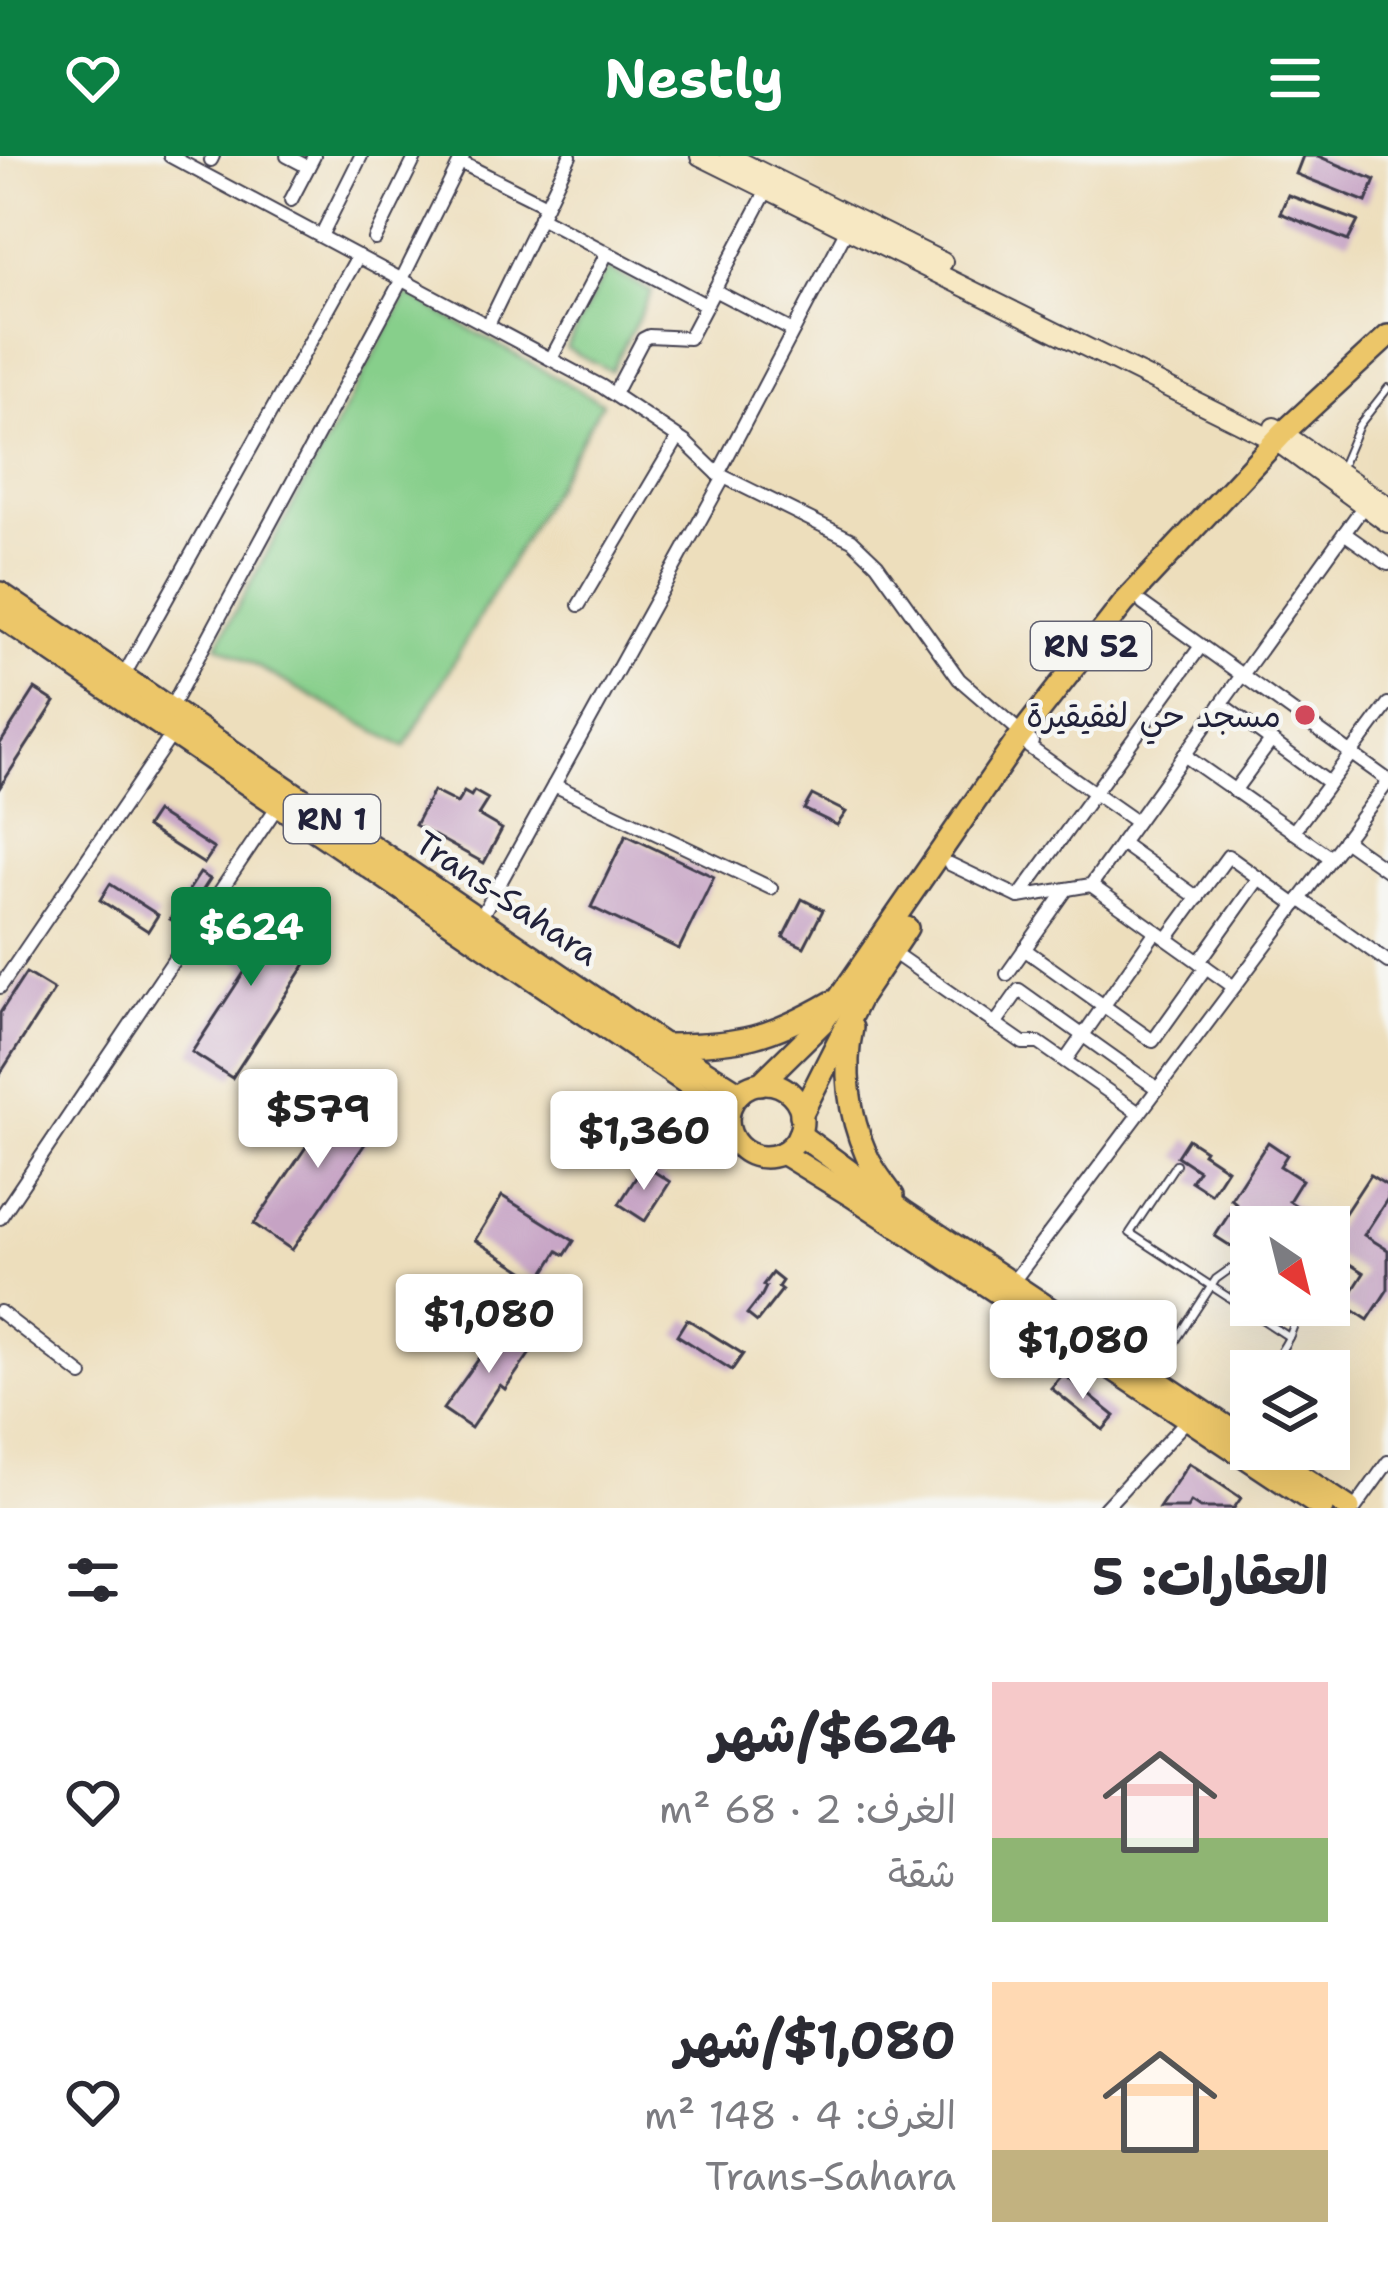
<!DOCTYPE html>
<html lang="ar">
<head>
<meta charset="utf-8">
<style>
	body { margin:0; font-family:"Shantell Sans","Playpen Sans Arabic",sans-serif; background:#f7f7f7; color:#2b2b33; direction:rtl; height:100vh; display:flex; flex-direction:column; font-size:45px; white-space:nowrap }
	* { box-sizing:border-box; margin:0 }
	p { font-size:39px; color:#7c7c81 }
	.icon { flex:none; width:66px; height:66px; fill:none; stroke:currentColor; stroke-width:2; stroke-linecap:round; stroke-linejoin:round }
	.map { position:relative; height:1352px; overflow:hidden; direction:ltr }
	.sheet { display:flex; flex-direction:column; background:#fff; flex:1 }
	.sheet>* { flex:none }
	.needle { width:78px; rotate:145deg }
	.fabs { position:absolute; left:1230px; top:1050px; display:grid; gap:24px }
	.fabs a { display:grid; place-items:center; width:120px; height:120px; border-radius:0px; background:#fff; box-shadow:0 12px 48px #0002; font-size:60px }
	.price { position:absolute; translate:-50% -102px; padding:0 27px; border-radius:12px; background:#fff; color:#222; font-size:39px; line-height:78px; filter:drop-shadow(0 3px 6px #0008) }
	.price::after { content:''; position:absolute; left:50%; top:72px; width:36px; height:27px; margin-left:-18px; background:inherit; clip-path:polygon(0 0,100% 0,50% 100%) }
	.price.on { background:#0b8043; color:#fff }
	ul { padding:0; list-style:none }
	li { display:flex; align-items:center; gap:36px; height:300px; padding:0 60px }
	li span { display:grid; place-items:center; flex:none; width:336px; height:240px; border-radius:0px; color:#555 }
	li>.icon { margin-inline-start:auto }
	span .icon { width:144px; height:144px; fill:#fffc; stroke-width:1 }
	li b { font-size:51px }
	h2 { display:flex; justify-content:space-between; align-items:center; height:144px; padding:0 60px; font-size:51px }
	header { display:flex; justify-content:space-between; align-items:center; height:156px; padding:0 60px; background:#0b8043; color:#fff; font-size:54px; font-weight:700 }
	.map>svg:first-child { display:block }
	.green { fill:#87cf8b; stroke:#547863; stroke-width:3 }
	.building { fill:#c6a3c4 }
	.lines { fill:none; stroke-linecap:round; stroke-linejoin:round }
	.lane-casing { stroke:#403e4e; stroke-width:10 }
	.street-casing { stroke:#403e4e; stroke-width:16 }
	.secondary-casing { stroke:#403e4e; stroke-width:22 }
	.primary-casing { stroke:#403e4e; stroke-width:26 }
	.lane { stroke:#fff; stroke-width:6 }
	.street { stroke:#fff; stroke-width:12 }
	.secondary { stroke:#f7e8c3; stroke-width:18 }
	.primary { stroke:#ecc669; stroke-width:21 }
	.poi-dot { fill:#d1495b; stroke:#f6f6f2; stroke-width:4.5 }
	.labels { text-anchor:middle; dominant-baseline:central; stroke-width:9; stroke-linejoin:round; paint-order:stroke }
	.shield { fill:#f6f6f2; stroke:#626272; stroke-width:3 }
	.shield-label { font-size:30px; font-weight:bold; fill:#22223b }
	.poi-label { font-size:33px; fill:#22223b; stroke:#f6f6f2; text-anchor:end }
	.street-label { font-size:33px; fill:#22223b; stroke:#f6f6f2 }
</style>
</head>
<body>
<header><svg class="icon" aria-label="menu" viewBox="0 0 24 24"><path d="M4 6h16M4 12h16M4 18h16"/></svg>Nestly<svg class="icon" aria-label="heart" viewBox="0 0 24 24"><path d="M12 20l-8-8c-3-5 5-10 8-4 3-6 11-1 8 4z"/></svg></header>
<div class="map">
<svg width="1388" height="1352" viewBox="0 0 1388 1352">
	<rect width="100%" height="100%" fill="#f6f6f2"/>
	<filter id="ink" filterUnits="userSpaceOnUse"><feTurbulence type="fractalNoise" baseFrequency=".00833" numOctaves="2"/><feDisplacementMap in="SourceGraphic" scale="24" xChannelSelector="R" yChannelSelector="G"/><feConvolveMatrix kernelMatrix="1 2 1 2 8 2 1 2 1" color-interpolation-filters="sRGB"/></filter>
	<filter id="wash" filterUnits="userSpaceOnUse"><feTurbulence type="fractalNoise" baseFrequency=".004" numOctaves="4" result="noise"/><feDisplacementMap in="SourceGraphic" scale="48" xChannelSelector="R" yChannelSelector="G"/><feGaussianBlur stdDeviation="2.7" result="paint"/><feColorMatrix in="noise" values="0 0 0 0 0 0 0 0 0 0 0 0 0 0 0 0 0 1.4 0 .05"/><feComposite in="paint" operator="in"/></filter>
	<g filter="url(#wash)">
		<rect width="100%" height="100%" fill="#eddebc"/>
		<g class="green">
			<path d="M607 113 652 136 611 215 566 192Z"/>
			<path d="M407 138 602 247 405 591 217 489Z"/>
		</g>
		<g id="blocks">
			<g class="building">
				<path d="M1303 0H1318L1375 24 1366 46 1296 18Z"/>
				<path d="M1288 39 1358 65 1348 85 1280 57Z"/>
				<path d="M35 533 55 546 0 631V588Z"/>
				<path d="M433 635 457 647 464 636 471 640 474 635 488 643 478 659 502 673 484 707 415 669Z"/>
				<path d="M812 639 846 656 837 669 804 653Z"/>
				<path d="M156 656 214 693 204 708 146 671Z"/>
				<path d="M626 679 714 721 679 793 591 751Z"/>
				<path d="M200 717 210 723 180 769 170 763Z"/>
				<path d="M110 728 158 759 148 775 100 744Z"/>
				<path d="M802 743 823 754 804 791 783 781Z"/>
				<path d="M241 751 313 797 232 922 192 896 247 812 215 791Z"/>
				<path d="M26 817 54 834 0 918V857Z"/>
				<path d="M343 936 382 963 292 1094 254 1068Z"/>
				<path d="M1188 983 1205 994 1203 997 1227 1013 1211 1038 1191 1025 1198 1014 1177 1000Z"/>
				<path d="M1268 986 1287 999 1280 1010 1302 1024 1289 1045 1334 1074 1370 1019 1388 1030V1042L1364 1079 1388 1094V1133L1368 1164 1344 1148 1364 1117 1329 1095V1071H1251V1103L1215 1080 1236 1047 1231 1043Z"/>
				<path d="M644 1009 670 1026 645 1065 619 1048Z"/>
				<path d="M502 1040 574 1085 565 1099 558 1095 539 1125 475 1084Z"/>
				<path d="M772 1117 782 1125 778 1131 782 1134 757 1166 747 1158 762 1139 766 1131 763 1129Z"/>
				<path d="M687 1163 743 1198 732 1214 677 1179Z"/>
				<path d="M503 1169 535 1190 505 1233 500 1229 471 1272 443 1253Z"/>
				<path d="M1063 1218 1115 1260 1103 1274 1051 1232Z"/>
				<path d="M1189 1307 1241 1342 1234 1352H1200L1191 1346 1187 1352H1159Z"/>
			</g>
		</g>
	</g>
	<g filter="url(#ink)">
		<use href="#blocks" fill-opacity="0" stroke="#403e4e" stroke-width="3"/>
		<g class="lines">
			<g class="lane-casing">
				<g id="lane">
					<path d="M1341 311 1359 269 1388 232"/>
					<path d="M1176 1008 1130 1077 1289 1181"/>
					<path d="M1268 1215C1281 1194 1298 1175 1296 1149"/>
					<path d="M1154 1218 1216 1123 1230 1113 1251 1110"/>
					<path d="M1235 1268 1251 1243"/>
				</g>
			</g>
			<g class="street-casing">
				<g id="street">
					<path d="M170 0 601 230 686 287 718 318 852 384 877 408 959 523 1032 586"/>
					<path d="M287 0 308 11"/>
					<path d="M211 4 213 0"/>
					<path d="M460 6 546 49"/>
					<path d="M291 44 314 0"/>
					<path d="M540 61 706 149"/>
					<path d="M321 80 361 0"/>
					<path d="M375 83 416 0"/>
					<path d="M714 134 793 175"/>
					<path d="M488 169 570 0"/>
					<path d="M551 203 607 97"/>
					<path d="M614 238 643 183 649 180 689 182 769 30"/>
					<path d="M718 318 849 69"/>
					<path d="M1344 377 1388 408"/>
					<path d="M1143 448 1388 624"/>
					<path d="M579 449 678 282"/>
					<path d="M123 521 358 100"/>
					<path d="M1221 548 1329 627"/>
					<path d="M170 553 402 123 463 0"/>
					<path d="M1029 591 1136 666"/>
					<path d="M1184 599 1331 702"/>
					<path d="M554 629 771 732"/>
					<path d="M1234 635 1271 585"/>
					<path d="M1293 676 1388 548"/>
					<path d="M1344 684 1388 715"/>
					<path d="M1121 687 1198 742"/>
					<path d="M950 708 1019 741 1091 729 1368 344"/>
					<path d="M1091 729 1234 831"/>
					<path d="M1019 741 1201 490"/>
					<path d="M1300 743 1388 806"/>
					<path d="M480 763 724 321"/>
					<path d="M1167 783 1228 700 1296 749"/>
					<path d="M1024 793 1153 885 1206 811"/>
					<path d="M891 795 1023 887H1039L1139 957"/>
					<path d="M1199 806 1259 722"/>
					<path d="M1007 818 1067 733"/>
					<path d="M0 831 175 574"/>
					<path d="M995 868 1019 834 1158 933"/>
					<path d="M1065 905 1156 775"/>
					<path d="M0 1062 281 645"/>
					<path d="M1012 1127 1388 626"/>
					<path d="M0 1156 82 1219"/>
					<path d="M1105 1352 1188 1263"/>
					<path d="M1355 1352 1388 1306"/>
				</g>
			</g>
			<g class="secondary-casing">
				<g id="secondary">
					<path d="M700 0 1276 285 1388 367"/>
					<path d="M729 0 943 106"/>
					<path d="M1274 271 1388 350"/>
				</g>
			</g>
			<g class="primary-casing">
				<g id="primary">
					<path d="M0 437 664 889 740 937"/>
					<path d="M0 460 729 956"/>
					<path d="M852 872C843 913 849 959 866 998 872 1013 884 1027 893 1040"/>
					<path d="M668 889C739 889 770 882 832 846"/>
					<circle cx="765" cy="964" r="37"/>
					<path d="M760 928 822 867 1021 579 1124 447 1284 276 1388 180"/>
					<path d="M801 959 860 842 907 772"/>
					<path d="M799 978 903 1055 1251 1287"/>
					<path d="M782 997 852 1040 1322 1352"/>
					<path d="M1260 1293 1349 1352"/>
				</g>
			</g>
			<use href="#lane" class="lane"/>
			<use href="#street" class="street"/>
			<use href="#secondary" class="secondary"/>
			<use href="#primary" class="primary"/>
		</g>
	</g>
	<circle class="poi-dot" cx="1305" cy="559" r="12"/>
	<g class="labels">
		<g class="shield">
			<rect x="1031" y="466" width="120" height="48" rx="9"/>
			<rect x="284" y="639" width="96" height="48" rx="9"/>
		</g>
		<g class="shield-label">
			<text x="1091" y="490">RN 52</text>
			<text x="332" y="663">RN 1</text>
		</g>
		<g class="poi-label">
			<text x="1281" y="559">مسجد حي لفقيقيرة</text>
		</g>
		<g class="street-label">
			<text transform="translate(507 742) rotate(34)">Trans-Sahara</text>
		</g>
	</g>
</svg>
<div class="fabs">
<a><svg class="needle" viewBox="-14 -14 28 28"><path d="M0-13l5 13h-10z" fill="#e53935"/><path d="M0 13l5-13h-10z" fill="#7c7c81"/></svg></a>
<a><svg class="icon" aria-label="layers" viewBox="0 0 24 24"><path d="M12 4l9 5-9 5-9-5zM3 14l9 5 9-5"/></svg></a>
</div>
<b class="price on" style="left:251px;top:833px">$624</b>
<b class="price" style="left:318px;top:1015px">$579</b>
<b class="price" style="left:644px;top:1037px">$1,360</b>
<b class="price" style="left:489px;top:1220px">$1,080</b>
<b class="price" style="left:1083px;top:1246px">$1,080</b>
</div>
<section class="sheet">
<h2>العقارات: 5<svg class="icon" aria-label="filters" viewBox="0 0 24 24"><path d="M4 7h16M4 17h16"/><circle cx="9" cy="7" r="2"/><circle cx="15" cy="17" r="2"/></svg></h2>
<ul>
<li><span style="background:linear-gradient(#f6c9c9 65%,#8fb573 0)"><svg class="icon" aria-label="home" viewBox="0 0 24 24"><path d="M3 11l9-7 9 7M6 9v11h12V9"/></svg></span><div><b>$624/شهر</b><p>الغرف: 2 · 68 m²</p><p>شقة</p></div><svg class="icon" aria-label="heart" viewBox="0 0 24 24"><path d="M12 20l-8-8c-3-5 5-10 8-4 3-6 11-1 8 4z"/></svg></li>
<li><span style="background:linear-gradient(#ffd9b3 70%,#c2b280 0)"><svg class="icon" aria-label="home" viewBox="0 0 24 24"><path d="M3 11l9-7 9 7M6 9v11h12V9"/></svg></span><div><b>$1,080/شهر</b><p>الغرف: 4 · 148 m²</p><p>Trans-Sahara</p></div><svg class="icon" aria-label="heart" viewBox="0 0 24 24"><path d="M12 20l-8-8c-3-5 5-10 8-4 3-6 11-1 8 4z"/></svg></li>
</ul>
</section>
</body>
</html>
